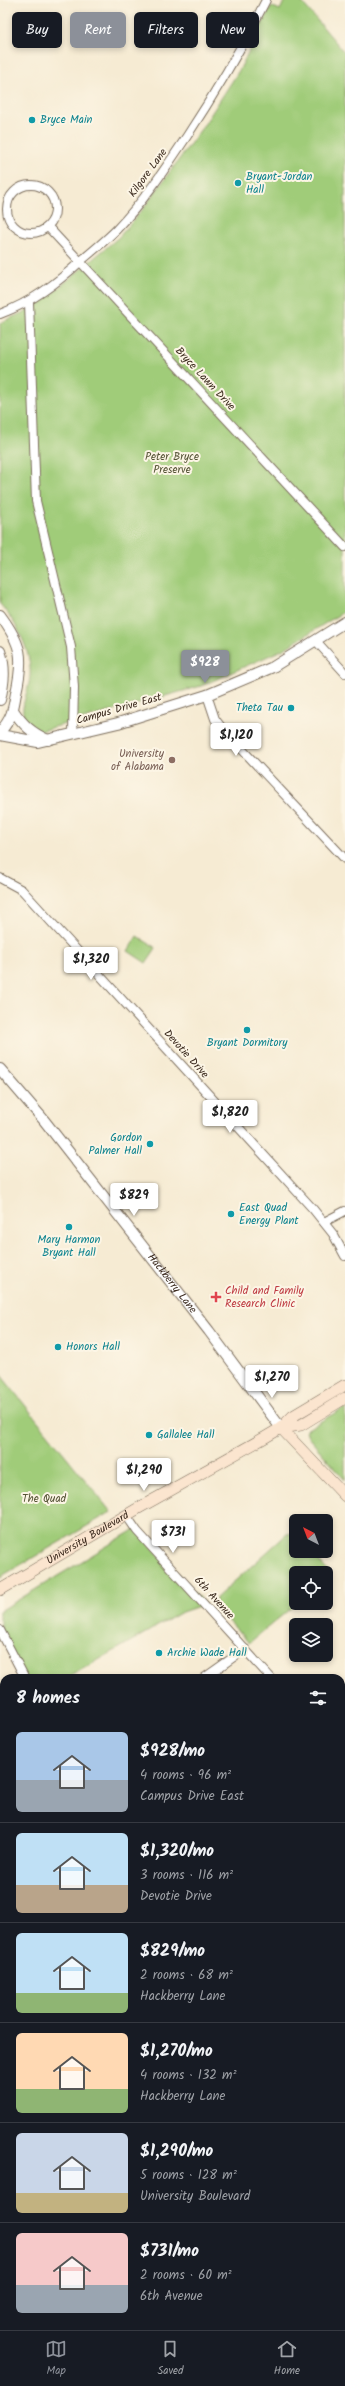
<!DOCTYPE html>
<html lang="en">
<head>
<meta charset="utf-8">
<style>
	body { margin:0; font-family:Kalam,sans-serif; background:#242831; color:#f1f3f6; height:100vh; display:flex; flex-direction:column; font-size:15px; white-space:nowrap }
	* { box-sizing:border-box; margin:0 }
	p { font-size:13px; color:#9ea1a6 }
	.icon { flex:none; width:22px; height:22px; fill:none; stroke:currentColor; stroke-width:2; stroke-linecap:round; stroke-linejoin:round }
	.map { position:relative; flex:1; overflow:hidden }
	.drawer { position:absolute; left:0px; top:1674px; width:345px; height:656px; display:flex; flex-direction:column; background:#171b24; border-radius:12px 12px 0 0; box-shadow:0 2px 6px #0003 }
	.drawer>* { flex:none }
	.banner { position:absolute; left:12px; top:12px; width:321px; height:36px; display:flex; gap:8px }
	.needle { width:26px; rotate:318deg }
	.controls { position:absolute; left:289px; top:1514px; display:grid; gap:8px }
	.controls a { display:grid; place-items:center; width:44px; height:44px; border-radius:6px; background:#171b24; box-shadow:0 2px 6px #0003; font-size:20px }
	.price { position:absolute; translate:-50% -34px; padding:0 9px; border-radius:4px; background:#fff; color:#222; font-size:13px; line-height:26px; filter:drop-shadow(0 1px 2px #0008) }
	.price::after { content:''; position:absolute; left:50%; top:24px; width:12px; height:9px; margin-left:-6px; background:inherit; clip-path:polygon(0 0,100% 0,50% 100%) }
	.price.active { background:#8c9099; color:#fff }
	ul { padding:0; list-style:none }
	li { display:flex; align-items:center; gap:12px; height:100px; padding:0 16px }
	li+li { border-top:1px solid #363941 }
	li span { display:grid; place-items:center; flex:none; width:112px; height:80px; border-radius:6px; color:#555 }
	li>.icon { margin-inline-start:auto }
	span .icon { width:48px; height:48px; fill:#fffc; stroke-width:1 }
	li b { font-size:17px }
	h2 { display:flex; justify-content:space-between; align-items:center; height:48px; padding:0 16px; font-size:17px }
	.pill { padding:0 14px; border-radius:6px; background:#171b24; box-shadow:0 2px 6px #0003; font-size:14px; line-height:36px }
	.pill.active { background:#8c9099; color:#fff }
	.menu { display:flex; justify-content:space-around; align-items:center; height:56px; border-top:1px solid #363941; background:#171b24; font-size:11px; color:#9ea1a6 }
	.menu a { display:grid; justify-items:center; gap:2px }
	.menu .active { color:#8c9099 }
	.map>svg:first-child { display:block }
	.green { fill:#a0cc79; stroke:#6e7b4c }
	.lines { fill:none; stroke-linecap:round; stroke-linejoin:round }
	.minor-casing { stroke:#7c6e5d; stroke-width:10 }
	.tertiary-casing { stroke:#7c6e5d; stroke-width:12 }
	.secondary-casing { stroke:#7c6e5d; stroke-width:12 }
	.minor { stroke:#fff; stroke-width:8 }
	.tertiary { stroke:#fff; stroke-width:10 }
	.secondary { stroke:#fbe5cf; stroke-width:11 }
	.culture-dot { fill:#0f9aa8; stroke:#fcf5e5; stroke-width:1.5 }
	.education-dot { fill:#8d6e63; stroke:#fcf5e5; stroke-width:1.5 }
	.health-dot { fill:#e0444e; stroke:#fcf5e5; stroke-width:1.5 }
	.labels { text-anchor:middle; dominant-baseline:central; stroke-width:4; stroke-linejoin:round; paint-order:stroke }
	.culture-label { font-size:11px; fill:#0d838f; stroke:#fcf5e5; text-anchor:start }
	.street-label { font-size:11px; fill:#3b2a1e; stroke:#fcf5e5 }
	.park-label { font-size:11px; fill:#545235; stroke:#fcf5e5 }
	.education-label { font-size:11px; fill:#785e54; stroke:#fcf5e5; text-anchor:end }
	.health-label { font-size:11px; fill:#be3a42; stroke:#fcf5e5; text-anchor:start }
</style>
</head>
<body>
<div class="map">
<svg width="345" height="2330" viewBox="0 0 345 2330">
	<rect width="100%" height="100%" fill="#fcf5e5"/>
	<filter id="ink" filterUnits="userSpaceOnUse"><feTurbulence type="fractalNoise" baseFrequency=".025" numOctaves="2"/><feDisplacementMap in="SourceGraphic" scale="8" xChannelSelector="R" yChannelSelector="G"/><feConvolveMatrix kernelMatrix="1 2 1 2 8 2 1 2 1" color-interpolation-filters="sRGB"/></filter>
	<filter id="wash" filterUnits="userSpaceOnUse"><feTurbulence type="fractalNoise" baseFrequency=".012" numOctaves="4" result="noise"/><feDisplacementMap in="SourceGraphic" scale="16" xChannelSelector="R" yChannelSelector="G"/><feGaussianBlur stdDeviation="0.9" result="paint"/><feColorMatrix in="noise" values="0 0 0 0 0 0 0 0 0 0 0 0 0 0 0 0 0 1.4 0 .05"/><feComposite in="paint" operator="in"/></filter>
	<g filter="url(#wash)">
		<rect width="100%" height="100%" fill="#f6ebd3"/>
		<g class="green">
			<path d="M285 0H300L345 53V611L284 649 201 686 40 731C10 718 28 700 30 676 32 651 16 622 0 604V323L37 306 119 237 143 209 204 125 240 69 271 6 280 10Z"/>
			<path d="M137 936 156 948 146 963 128 951Z"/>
			<path d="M0 1374 111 1512 0 1577Z"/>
			<path d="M345 1407V1480L308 1437 306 1430Z"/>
			<path d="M135 1529 205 1604 182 1612 67 1678H25L0 1630V1611Z"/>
			<path d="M293 1533 296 1537V1551H309L326 1569V1573H296L297 1603 249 1643 215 1606 216 1598 287 1534Z"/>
		</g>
	</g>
	<g filter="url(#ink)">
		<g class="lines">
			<g class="minor-casing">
				<g id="minor">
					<circle cx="31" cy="209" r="24"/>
					<path d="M48 227 345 547"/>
					<path d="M29 302 36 501 71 647 74 687 73 734"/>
					<path d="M0 314C32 302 57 283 82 260 94 250 106 240 116 230 144 201 165 169 187 136 216 92 242 47 266 0"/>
					<path d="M317 642 345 673"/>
					<path d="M207 695 215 719 221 727 345 859"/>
					<path d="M0 878 22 890 313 1209 333 1234 345 1256"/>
					<path d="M324 1222 345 1211"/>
					<path d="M126 1515 137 1531 271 1678"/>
					<path d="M0 1630 25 1678"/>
					<path d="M204 1678 245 1649"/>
					<path d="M341 1756 345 1761"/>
					<path d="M0 1826 4 1821"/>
					<path d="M0 2135 4 2143"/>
					<path d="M341 2257 345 2253"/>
					<path d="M341 2301 345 2306"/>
				</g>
			</g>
			<g class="tertiary-casing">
				<g id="tertiary">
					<path d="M0 615C22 645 24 657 16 693 13 711 12 718 0 732"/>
					<path d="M0 651C6 668 4 683 0 700"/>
					<path d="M13 710C23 725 32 733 48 740"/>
					<path d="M0 735 38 742 118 723 207 695 273 667 345 622"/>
					<path id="s1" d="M0 1069 43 1119 209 1331 281 1428"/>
				</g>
			</g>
			<g class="secondary-casing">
				<g id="secondary">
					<path d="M281 1428 345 1496"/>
					<path d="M281 1428 301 1425 345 1398"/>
					<path id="s2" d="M0 1590 137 1509 264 1438 281 1428 293 1416 345 1385"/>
					<path d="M341 1984 345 1981"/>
					<path d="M0 2257 4 2253"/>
				</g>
			</g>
			<use href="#minor" class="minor"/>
			<use href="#tertiary" class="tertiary"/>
			<use href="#secondary" class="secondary"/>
		</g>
	</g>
	<g class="culture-dot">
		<circle cx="32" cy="120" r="4"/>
		<circle cx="238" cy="183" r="4"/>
		<circle cx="291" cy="708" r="4"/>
		<circle cx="247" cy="1030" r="4"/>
		<circle cx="150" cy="1144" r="4"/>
		<circle cx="231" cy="1214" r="4"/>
		<circle cx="69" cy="1227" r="4"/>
		<circle cx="58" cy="1347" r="4"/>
		<circle cx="149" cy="1435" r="4"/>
		<circle cx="159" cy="1653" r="4"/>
	</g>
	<circle class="education-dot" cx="172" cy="760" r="4"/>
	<path class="health-dot" d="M214 1291h4v4h4v4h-4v4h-4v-4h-4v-4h4z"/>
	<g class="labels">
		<g class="culture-label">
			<text x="40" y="120">Bryce Main</text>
			<text x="246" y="177">Bryant-Jordan<tspan x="246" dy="13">Hall</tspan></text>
			<text x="283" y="708" text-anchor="end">Theta Tau</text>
			<text x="247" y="1043" text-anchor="middle">Bryant Dormitory</text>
			<text x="142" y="1138" text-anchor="end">Gordon<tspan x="142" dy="13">Palmer Hall</tspan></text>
			<text x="239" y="1208">East Quad<tspan x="239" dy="13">Energy Plant</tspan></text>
			<text x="69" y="1240" text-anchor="middle">Mary Harmon<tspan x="69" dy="13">Bryant Hall</tspan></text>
			<text x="66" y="1347">Honors Hall</text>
			<text x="157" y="1435">Gallalee Hall</text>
			<text x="167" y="1653">Archie Wade Hall</text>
		</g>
		<g class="street-label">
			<text transform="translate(148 173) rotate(-54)">Kilgore Lane</text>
			<text transform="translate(205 379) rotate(47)">Bryce Lawn Drive</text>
			<text transform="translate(119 709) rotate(-16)">Campus Drive East</text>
			<text transform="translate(186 1054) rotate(48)">Devotie Drive</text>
			<text stroke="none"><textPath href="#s1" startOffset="275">Hackberry Lane</textPath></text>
			<text stroke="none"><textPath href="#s2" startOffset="102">University Boulevard</textPath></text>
			<text transform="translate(214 1598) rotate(48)">6th Avenue</text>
		</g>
		<g class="park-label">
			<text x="172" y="457">Peter Bryce<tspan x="172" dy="13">Preserve</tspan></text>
			<text x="44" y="1499">The Quad</text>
		</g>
		<g class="education-label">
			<text x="164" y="754">University<tspan x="164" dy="13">of Alabama</tspan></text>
		</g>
		<g class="health-label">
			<text x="225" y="1291">Child and Family<tspan x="225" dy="13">Research Clinic</tspan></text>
		</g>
	</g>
</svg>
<div class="controls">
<a><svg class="needle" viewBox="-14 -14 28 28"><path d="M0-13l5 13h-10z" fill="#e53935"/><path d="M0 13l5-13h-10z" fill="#9ea1a6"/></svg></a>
<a><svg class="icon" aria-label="locate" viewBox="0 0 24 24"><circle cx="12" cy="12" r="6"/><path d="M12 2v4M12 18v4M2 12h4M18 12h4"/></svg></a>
<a><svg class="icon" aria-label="layers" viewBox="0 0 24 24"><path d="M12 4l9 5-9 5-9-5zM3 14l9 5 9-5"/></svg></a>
</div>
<b class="price active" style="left:205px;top:684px">$928</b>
<b class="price" style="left:236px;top:757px">$1,120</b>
<b class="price" style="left:91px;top:981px">$1,320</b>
<b class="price" style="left:230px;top:1134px">$1,820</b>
<b class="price" style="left:134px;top:1217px">$829</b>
<b class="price" style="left:272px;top:1399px">$1,270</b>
<b class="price" style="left:144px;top:1492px">$1,290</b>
<b class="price" style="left:173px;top:1554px">$731</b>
<div class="banner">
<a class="pill">Buy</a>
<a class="pill active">Rent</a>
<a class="pill">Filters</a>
<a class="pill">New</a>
</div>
<section class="drawer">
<h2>8 homes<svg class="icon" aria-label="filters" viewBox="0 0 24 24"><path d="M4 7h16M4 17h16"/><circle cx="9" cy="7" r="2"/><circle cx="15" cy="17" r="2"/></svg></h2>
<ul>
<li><span style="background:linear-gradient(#a9c7e8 60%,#9aa5b1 0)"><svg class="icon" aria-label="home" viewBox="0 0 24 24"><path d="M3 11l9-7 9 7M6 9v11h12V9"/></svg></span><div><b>$928/mo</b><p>4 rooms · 96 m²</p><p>Campus Drive East</p></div></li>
<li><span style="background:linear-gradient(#bfe0f5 65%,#b9a48a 0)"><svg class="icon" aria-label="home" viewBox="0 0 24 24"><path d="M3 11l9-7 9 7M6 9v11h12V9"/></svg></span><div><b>$1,320/mo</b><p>3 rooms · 116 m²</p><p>Devotie Drive</p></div></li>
<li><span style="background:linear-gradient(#bfe0f5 75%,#8fb573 0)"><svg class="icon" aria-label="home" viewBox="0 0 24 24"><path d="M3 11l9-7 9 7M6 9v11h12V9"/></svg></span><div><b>$829/mo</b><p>2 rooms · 68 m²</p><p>Hackberry Lane</p></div></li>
<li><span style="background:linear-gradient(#ffd9b3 70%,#8fb573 0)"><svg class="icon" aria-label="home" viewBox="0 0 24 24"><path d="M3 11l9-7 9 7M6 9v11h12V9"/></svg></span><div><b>$1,270/mo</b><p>4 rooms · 132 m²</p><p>Hackberry Lane</p></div></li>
<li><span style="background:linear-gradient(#c9d6e8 75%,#c2b280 0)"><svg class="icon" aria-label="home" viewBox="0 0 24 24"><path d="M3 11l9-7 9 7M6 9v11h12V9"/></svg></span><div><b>$1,290/mo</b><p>5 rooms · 128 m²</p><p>University Boulevard</p></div></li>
<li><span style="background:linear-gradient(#f6c9c9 65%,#9aa5b1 0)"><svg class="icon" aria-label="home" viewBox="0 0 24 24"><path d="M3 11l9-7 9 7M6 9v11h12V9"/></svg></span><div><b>$731/mo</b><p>2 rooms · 60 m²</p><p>6th Avenue</p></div></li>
</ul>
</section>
</div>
<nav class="menu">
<a class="active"><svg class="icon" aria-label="map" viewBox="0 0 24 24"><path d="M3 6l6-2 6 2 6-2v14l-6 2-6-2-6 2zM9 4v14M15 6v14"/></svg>Map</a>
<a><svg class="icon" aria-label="saved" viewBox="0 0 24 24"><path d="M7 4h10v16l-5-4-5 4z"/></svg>Saved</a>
<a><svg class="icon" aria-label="home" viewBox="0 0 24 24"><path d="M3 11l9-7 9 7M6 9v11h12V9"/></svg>Home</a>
</nav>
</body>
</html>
